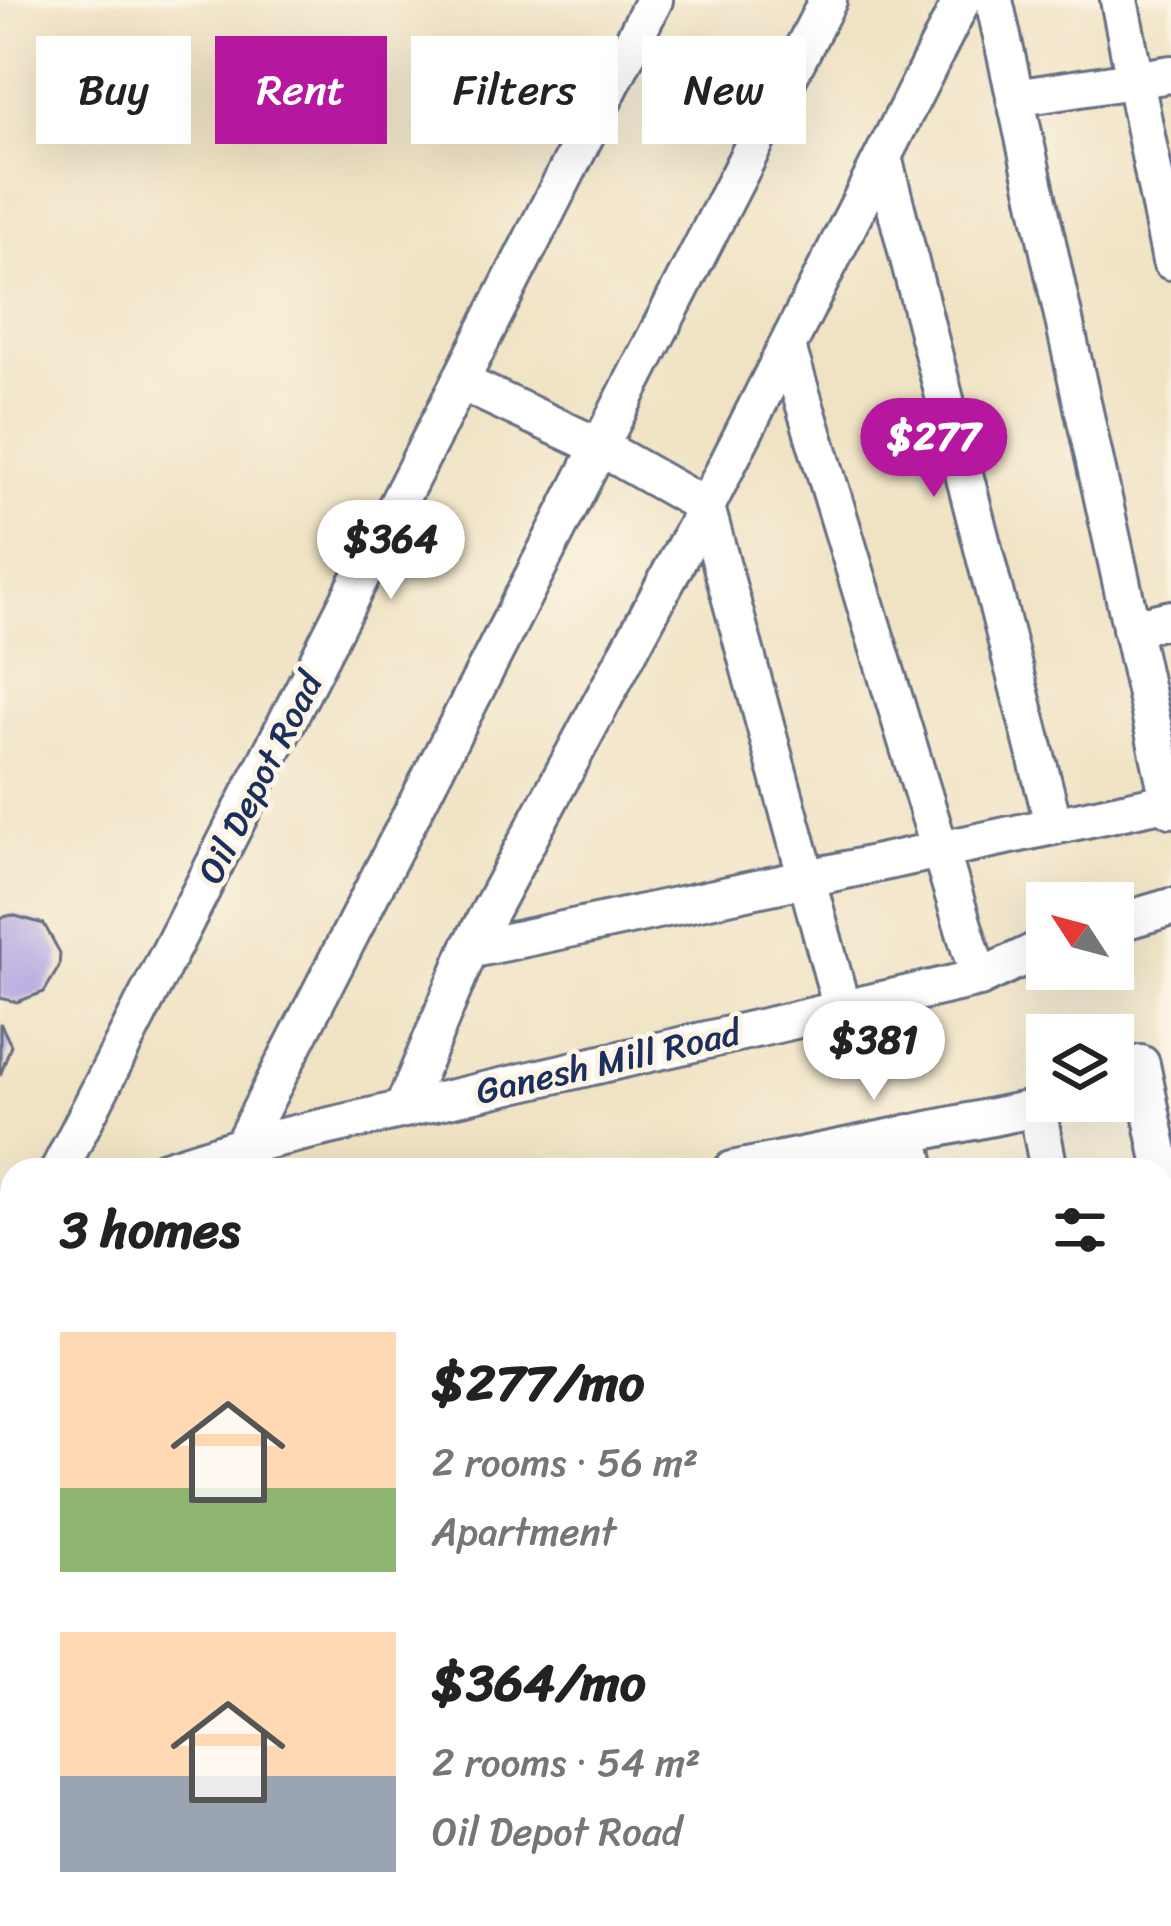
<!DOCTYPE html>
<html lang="en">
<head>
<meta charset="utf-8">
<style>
	body { margin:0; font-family:Sriracha,sans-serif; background:#f2f2f2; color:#222; height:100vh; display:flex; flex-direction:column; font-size:45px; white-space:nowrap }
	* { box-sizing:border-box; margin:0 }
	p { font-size:39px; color:#767676 }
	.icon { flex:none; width:66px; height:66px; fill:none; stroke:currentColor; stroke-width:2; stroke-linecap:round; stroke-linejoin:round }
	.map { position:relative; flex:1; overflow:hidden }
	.drawer { position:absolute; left:0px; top:1158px; width:1173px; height:768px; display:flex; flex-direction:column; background:#fff; border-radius:36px 36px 0 0; box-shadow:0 12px 48px #0002 }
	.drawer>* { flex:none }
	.hud { position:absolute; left:36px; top:36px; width:1101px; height:108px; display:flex; gap:24px }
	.needle { width:78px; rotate:306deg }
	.controls { position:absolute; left:1026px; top:882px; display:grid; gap:24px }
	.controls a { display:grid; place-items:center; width:108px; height:108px; border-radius:0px; background:#fff; box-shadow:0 12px 48px #0002; font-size:60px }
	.price { position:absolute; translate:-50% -102px; padding:0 27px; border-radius:42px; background:#fff; color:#222; font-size:39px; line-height:78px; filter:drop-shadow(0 3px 6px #0008) }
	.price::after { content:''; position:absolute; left:50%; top:72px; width:36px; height:27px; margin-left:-18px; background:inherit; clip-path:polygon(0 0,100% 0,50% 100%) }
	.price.current { background:#b5179e; color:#fff }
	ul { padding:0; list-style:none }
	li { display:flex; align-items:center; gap:36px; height:300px; padding:0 60px }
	li span { display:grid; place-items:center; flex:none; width:336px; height:240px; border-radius:0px; color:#555 }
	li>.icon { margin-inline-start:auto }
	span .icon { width:144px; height:144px; fill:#fffc; stroke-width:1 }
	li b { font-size:51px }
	h2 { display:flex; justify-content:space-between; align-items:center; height:144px; padding:0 60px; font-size:51px }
	.pill { padding:0 42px; border-radius:0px; background:#fff; box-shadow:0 12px 48px #0002; font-size:42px; line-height:108px }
	.pill.current { background:#b5179e; color:#fff }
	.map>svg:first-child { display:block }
	.building { fill:#a99de0 }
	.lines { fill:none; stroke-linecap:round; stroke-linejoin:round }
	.minor-casing { stroke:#666e82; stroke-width:42 }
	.minor { stroke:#fff; stroke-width:36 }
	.labels { text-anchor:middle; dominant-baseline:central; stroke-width:10; stroke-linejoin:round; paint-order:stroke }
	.street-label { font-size:36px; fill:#1b2f5e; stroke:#fcf5e5 }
</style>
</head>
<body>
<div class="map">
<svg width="1171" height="1926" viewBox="0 0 1171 1926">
	<rect width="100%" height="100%" fill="#fcf5e5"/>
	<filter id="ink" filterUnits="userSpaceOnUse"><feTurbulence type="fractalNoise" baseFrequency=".00833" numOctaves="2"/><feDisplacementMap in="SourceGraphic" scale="24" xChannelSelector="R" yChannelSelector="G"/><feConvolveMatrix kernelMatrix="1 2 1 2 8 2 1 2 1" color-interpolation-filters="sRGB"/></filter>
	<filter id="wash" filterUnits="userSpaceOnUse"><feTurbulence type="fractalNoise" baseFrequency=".004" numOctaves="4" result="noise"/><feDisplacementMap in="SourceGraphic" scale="48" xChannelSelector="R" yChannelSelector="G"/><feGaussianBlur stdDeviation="2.7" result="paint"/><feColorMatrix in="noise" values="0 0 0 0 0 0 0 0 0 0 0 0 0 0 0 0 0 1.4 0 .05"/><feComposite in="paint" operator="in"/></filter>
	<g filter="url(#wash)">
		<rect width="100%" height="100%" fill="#f0e3c4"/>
		<g id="blocks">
			<g class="building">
				<path d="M12 915 44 924 60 953 59 967 44 992 17 1002 0 998V918Z"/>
				<path d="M0 1023 11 1045 0 1076Z"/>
			</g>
		</g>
	</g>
	<g filter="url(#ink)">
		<use href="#blocks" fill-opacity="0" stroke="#666e82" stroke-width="3"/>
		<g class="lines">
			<g class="minor-casing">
				<g id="minor">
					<path d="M994 0 1171 809"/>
					<path d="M1119 0 1171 261"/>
					<path d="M1015 98 1171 74"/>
					<path d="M883 157 1054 826"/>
					<path d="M787 347 979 978"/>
					<path d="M463 383 600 447 706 507 842 1009"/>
					<path d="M1131 628 1171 619"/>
					<path d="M1113 924 1171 907"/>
					<path d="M469 950 1171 801"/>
					<path d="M1141 1064 1171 1210"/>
					<path d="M1037 1108 1049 1170"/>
					<path d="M403 1109 469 950 706 507 962 0"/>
					<path d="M909 1133 917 1170"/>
					<path d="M242 1146 828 0"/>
					<path d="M59 1170 654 0"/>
					<path d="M165 1170 242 1146 979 978 1047 946"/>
					<path d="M732 1170 1037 1108 1047 1099"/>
					<path d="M0 1283 12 1260"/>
					<path d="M0 1341H12"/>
					<path d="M1161 1535 1171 1533"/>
					<path d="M1161 1669 1171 1666"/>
					<path d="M1161 1827 1171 1825"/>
					<path d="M135 1914 137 1926"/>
					<path d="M306 1914 309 1926"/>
					<path d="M738 1926 789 1914"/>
				</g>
			</g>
			<use href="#minor" class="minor"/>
		</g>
	</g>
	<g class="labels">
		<g class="street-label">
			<text transform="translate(260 778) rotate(-63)">Oil Depot Road</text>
			<text transform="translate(608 1062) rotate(-13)">Ganesh Mill Road</text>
		</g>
	</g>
</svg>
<div class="controls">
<a><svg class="needle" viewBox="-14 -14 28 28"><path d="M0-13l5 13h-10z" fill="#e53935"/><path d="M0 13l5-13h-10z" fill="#767676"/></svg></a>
<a><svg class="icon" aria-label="layers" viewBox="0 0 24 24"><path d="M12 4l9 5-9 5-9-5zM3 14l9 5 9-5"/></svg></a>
</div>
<b class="price current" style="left:934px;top:500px">$277</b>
<b class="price" style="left:391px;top:602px">$364</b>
<b class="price" style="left:874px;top:1103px">$381</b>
<div class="hud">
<a class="pill">Buy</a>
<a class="pill current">Rent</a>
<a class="pill">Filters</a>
<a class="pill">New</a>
</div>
<section class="drawer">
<h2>3 homes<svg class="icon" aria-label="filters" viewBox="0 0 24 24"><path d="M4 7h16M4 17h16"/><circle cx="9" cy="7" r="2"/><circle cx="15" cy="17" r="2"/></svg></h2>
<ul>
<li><span style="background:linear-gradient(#ffd9b3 65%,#8fb573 0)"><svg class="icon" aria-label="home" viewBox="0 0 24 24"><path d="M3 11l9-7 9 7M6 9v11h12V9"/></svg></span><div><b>$277/mo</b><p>2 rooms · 56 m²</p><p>Apartment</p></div></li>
<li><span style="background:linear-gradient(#ffd9b3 60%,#9aa5b1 0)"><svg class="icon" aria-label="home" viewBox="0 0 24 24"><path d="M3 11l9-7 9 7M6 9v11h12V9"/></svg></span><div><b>$364/mo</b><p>2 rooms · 54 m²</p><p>Oil Depot Road</p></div></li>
</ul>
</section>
</div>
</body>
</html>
